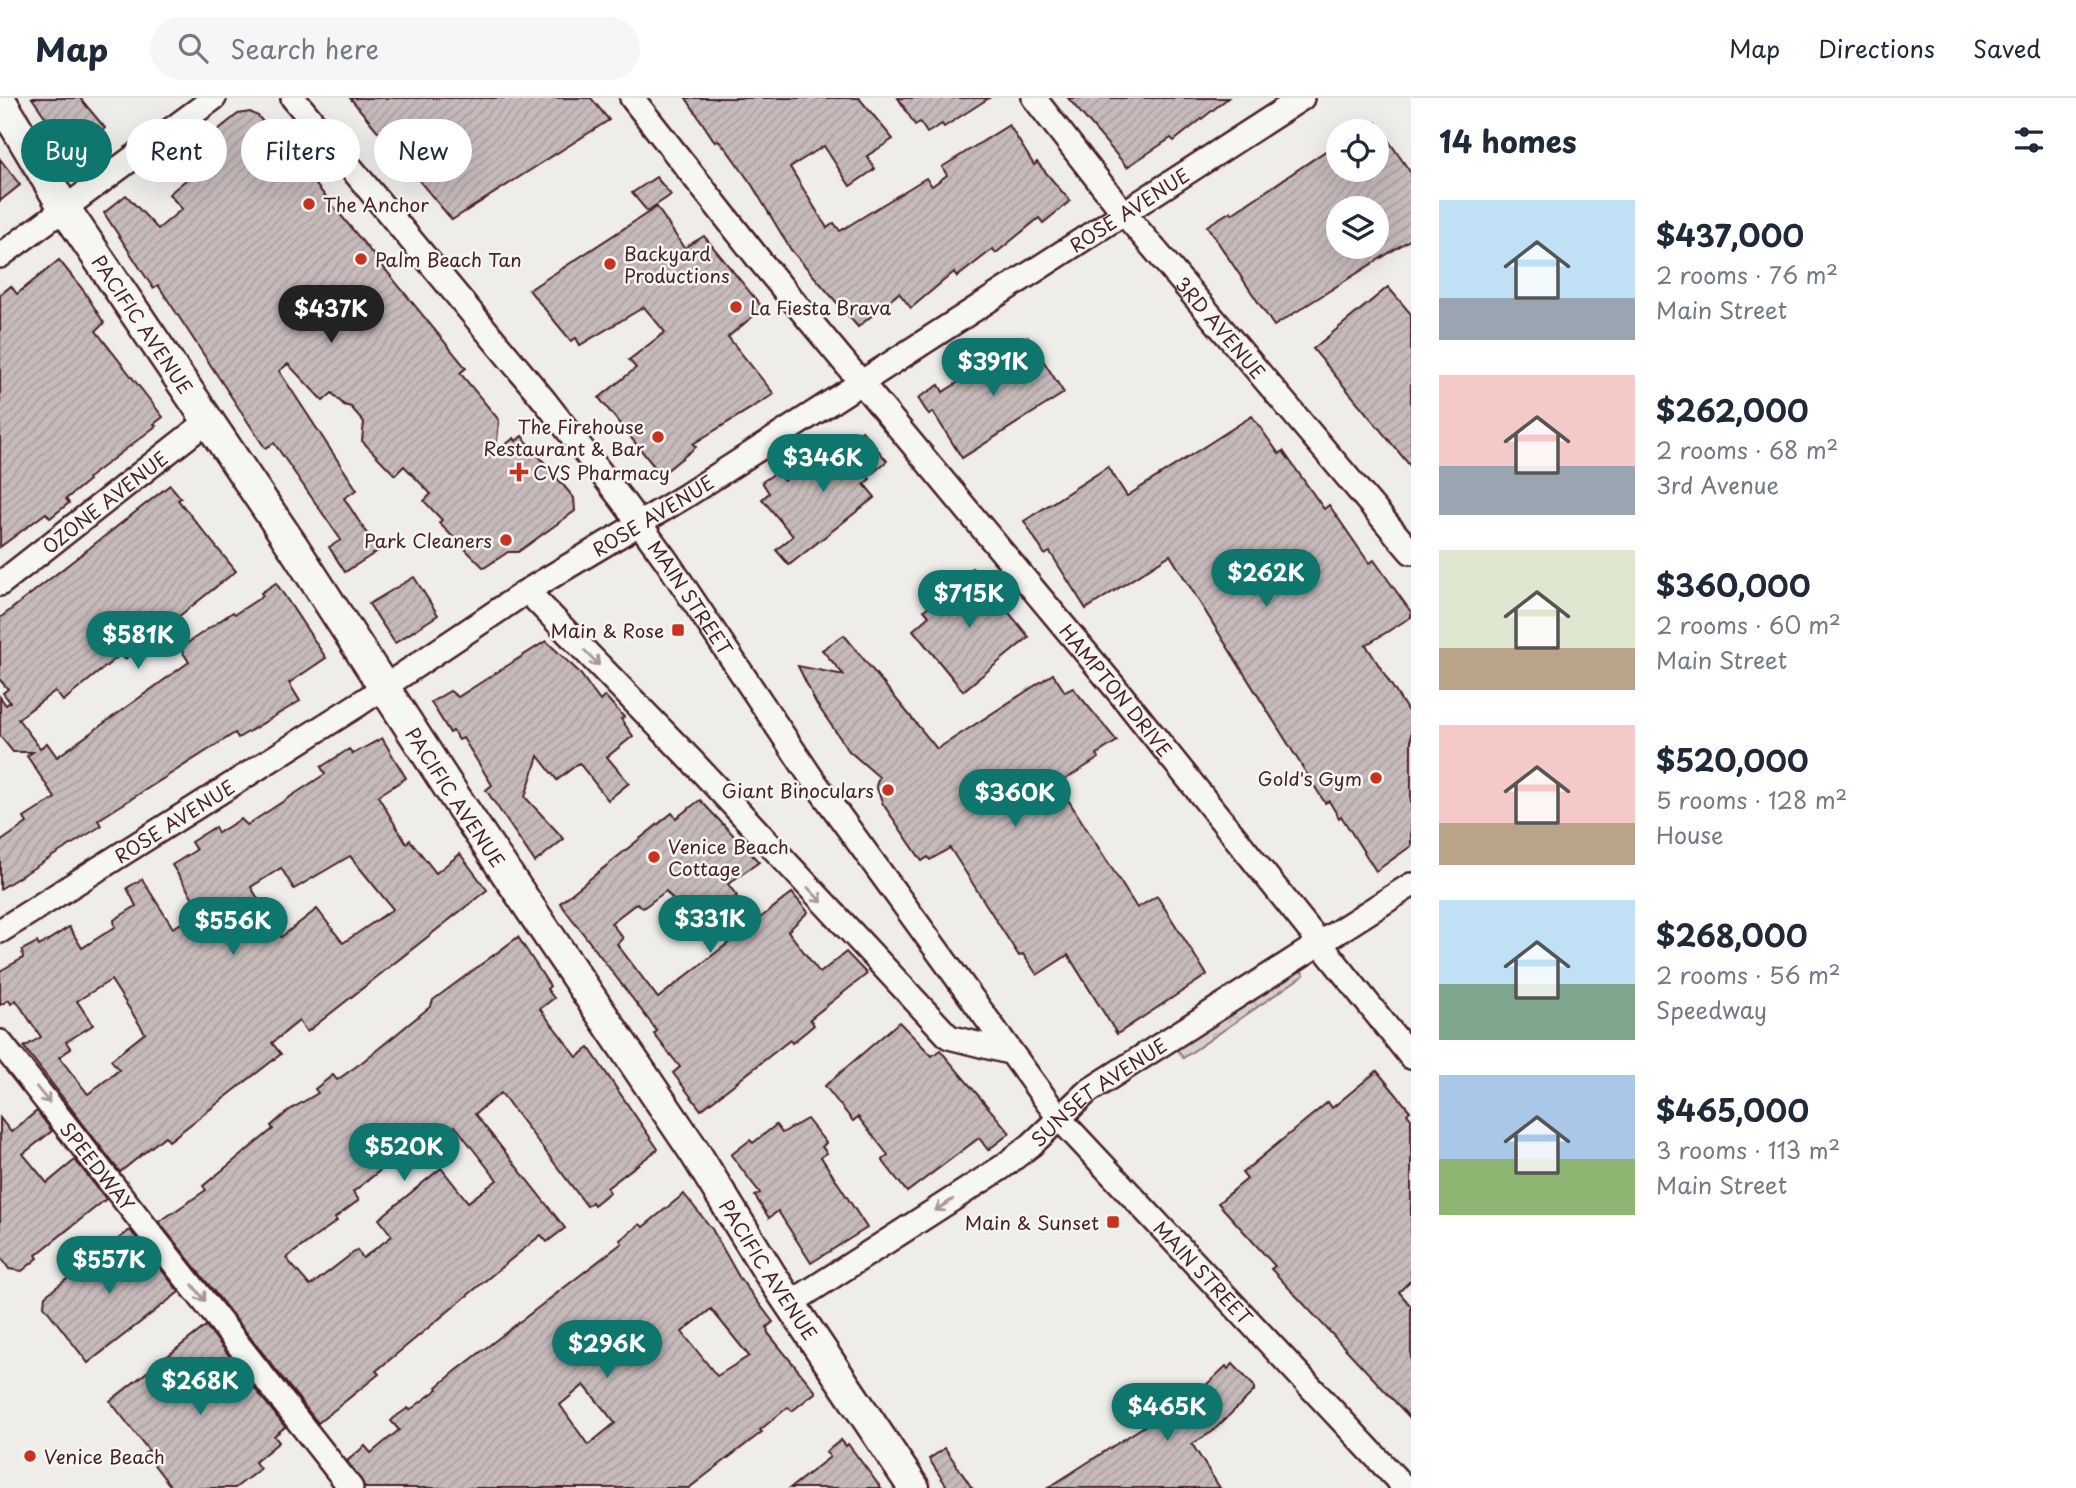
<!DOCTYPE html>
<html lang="en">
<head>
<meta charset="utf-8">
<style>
	body { margin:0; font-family:"Playpen Sans",sans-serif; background:#f6f6f7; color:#1f2937; height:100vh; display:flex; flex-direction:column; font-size:26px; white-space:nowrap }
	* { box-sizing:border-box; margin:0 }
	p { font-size:23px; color:#747a83 }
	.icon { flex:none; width:38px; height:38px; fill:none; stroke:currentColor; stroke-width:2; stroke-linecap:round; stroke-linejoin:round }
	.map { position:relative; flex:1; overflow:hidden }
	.panel { display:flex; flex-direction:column; background:#fff; width:665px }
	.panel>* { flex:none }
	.hud { position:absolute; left:21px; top:21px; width:665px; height:63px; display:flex; gap:14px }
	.controls { position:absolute; left:1326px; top:21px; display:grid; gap:14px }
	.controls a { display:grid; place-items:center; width:63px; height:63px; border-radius:50%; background:#fff; box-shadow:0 7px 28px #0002; font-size:35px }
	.price { position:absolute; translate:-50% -60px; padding:0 16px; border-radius:24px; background:#0f766e; color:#fff; font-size:23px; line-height:46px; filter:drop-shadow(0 2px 4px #0008) }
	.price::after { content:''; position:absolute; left:50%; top:42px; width:21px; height:16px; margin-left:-10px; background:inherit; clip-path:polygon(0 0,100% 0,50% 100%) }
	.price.on { background:#222; color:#fff }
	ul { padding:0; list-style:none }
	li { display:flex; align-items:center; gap:21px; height:175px; padding:0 28px }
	li span { display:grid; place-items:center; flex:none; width:196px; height:140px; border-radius:0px; color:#555 }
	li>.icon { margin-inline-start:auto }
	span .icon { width:84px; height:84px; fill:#fffc; stroke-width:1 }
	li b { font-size:30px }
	h2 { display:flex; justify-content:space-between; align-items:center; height:84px; padding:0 28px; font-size:30px }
	.pill { padding:0 24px; border-radius:32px; background:#fff; box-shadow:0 7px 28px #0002; font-size:24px; line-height:63px }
	.pill.on { background:#0f766e; color:#fff }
	header { display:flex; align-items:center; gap:42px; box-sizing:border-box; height:98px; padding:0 35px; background:#fff; border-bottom:2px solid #e0e1e3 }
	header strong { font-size:33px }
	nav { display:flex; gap:38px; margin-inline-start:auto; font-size:24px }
	.search { width:490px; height:63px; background:#f6f6f7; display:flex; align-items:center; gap:18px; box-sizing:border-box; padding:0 24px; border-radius:38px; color:#747a83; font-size:26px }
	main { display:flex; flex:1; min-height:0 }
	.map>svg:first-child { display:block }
	.park { fill:url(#park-crowns); stroke:#90777c; stroke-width:2 }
	.building { fill:url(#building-hatch); stroke:#4a1f2b; stroke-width:2; fill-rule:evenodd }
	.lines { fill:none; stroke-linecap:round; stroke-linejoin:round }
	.minor-casing { stroke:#4a1f2b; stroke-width:28 }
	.major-casing { stroke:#4a1f2b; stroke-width:35 }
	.minor { stroke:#f6f6f2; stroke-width:23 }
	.major { stroke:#f6f6f2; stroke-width:30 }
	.oneway { stroke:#a99598 }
	.poi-dot { fill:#c8321e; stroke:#f6f6f2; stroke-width:2.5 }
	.labels { text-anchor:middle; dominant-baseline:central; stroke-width:5; stroke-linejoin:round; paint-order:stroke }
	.poi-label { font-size:19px; fill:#4a1f2b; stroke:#f6f6f2; text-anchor:start }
	.street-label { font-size:19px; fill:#4a1f2b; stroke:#f6f6f2 }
</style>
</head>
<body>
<header>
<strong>Map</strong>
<div class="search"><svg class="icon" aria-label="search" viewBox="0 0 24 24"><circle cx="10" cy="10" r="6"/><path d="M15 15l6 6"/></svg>Search here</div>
<nav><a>Map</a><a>Directions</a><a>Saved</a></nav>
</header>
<main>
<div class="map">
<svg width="1411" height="1390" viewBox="0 0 1411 1390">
	<defs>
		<pattern id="park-crowns" width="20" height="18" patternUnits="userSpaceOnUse" patternTransform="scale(1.75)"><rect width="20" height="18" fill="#d7cfce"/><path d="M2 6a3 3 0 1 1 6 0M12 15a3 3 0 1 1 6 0" fill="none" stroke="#bab1b1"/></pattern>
		<pattern id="building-hatch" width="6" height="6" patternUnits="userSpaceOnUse" patternTransform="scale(1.75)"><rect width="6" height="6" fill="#c6babb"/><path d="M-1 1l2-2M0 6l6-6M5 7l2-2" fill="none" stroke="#ac9fa1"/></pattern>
	</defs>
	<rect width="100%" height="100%" fill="#efedea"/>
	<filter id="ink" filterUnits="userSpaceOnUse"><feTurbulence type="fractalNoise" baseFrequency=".0143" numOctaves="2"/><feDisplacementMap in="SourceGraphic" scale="14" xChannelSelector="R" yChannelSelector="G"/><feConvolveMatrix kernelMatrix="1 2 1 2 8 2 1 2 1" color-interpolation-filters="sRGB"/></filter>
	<g filter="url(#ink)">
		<path class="park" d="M1300 871 1304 877 1183 960 1177 951Z"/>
		<g class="building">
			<path d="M32 0H80L105 30 100 35 106 42 81 61 73 59Z"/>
			<path d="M350 0H591L609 22 452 122Z"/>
			<path d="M686 0H859L893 41 867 58 875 71 850 88 824 48 790 69 827 130 834 125 840 133 926 80 932 88 947 77 942 69 1009 27 1034 67 1037 64 1070 103 1043 125 1039 120 996 155 993 151 957 179 954 174 911 210 899 195 858 229 791 152 752 87 727 52 718 42 715 44Z"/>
			<path d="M898 0H989L944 29 942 26 927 35 920 24 915 27Z"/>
			<path d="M1068 0H1228L1174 43 1171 40 1127 69Z"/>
			<path d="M250 14 258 18 294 60 466 270 460 275 499 322 496 354 514 340 516 343 522 338 574 400 575 413 518 454H508L484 470 439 425 442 422 424 403 431 396 404 368 395 377 362 343 364 324 351 309 344 307 332 295 323 303 288 266 279 273 357 392 344 400 378 453 345 474 329 449 341 442 274 345 265 350 158 187 153 190 104 115 126 97 158 131 182 111 169 96 187 81 175 66 238 16Z"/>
			<path d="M1377 26 1411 75V141L1274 228 1207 128 1231 113 1232 116 1339 44V72H1377ZM1339 110H1377V149H1339Z"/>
			<path d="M0 61 20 87 0 103Z"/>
			<path d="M656 79 671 97 647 113 632 95Z"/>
			<path d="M657 109 684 150 704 138 763 210 728 239 774 296 693 346 696 349 661 377 599 300 636 270 629 262 665 234 644 209 580 247 576 240 571 243 529 192Z"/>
			<path d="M59 162 84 193 104 225 96 233 163 319 154 326 156 328 88 380 89 382 66 401 69 405 50 420 46 415 0 449V197L11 188 17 196Z"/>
			<path d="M1388 189 1411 216V369L1313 251Z"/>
			<path d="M1028 239 1064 295 962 360 933 314 929 317 918 300 939 287 943 294Z"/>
			<path d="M1252 318 1279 356 1283 353 1324 411 1329 407 1369 465 1374 462 1411 514V519L1366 547 1411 618V748L1376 773 1341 718 1339 720 1329 703 1325 705 1170 457 1086 511 1050 454 1045 457 1024 423 1108 369 1127 398Z"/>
			<path d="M862 333 887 363 868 379 870 381 864 386 875 399 789 467 776 452 793 438 762 401 769 395 762 384 777 374 784 383Z"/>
			<path d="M170 387 181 400 178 402 236 473 125 561 120 557 63 603 55 593 18 621 40 650 47 645 57 659 189 564 180 550 233 514 235 516 263 498 261 495 276 485 326 560 289 585 300 603 238 640 235 635 98 722 101 728 0 791V744L27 725 24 720 55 700 27 658 33 654H13L0 638V599L6 607 10 604 3 595 8 591 0 582V520Z"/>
			<path d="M972 470 1029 539 963 593 913 532 929 518 924 512Z"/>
			<path d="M414 479 438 517 395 545 369 506Z"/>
			<path d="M844 537 937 651 1053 576 1065 594 1073 590 1117 643 1097 656 1099 660 1058 686 1137 810 1157 798 1207 877 1117 936 1068 857 1037 877 1023 856 1019 858 950 750 930 762 928 759 922 763 883 706 876 688 879 679 849 653 816 605 798 568 844 577 822 552Z"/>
			<path d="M546 543 579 574 600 603 605 598 624 619 621 621 633 638 607 659 629 685 608 702 579 665 557 682 538 658 525 699 564 741 535 764 486 692 492 687 463 640 459 642 453 633 450 635 431 604 450 593 458 599Z"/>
			<path d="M382 640 406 680 378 698 406 745 410 742 436 775 460 756 487 792 307 934 299 923 272 945 281 956 169 1043 165 1038 120 1074 24 949 41 939 16 902 11 906 9 902 0 907V873L23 860 22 852 37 844 39 848 69 829 82 850 115 829 114 822 136 808 127 790 142 781 173 830 201 813 172 767 196 752 191 744 215 729 218 735 241 721 247 727 325 676 321 669 349 651 353 656ZM350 758 393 811 343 845 317 811 281 839 251 789 281 770 294 791ZM111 882 145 935 111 962 119 972 88 996 59 959 71 951 66 944 93 927 77 903Z"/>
			<path d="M700 702 759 764 728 786 737 798 718 812 709 801 687 819 666 793 643 810 637 805 611 825 623 840 617 846 658 900 792 795 808 814 788 833 820 875 846 854 867 876 810 921 814 927 807 933 792 945 790 942 701 1012 673 975 680 969 654 936 657 933 560 805 672 715 676 720Z"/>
			<path d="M518 839 550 888 547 891 554 900 540 911 577 959 589 950 658 1051 607 1090 610 1094 594 1107 592 1104 587 1108 501 995 475 1016 565 1130 547 1144 541 1137 509 1163 376 1273 379 1276 318 1325 159 1124 206 1092 203 1088 273 1031 271 1028 288 1013 318 995 315 991 333 977 337 982 361 965 431 908 433 902ZM455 1028 497 1082 468 1104 441 1070 379 1121 392 1138 363 1160 357 1152 310 1188 286 1160 337 1123 335 1120 359 1102 353 1094 406 1052 415 1063Z"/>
			<path d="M899 924 932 958 940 952 1010 1035 988 1052 979 1040 907 1094 882 1062 888 1057 858 1019 853 1023 825 988Z"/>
			<path d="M1377 973 1410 1013 1407 1016 1411 1021V1182L1399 1194 1411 1208V1321L1271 1171 1275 1168 1218 1105 1247 1081 1242 1075 1328 1004 1332 1010Z"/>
			<path d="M37 1013 52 1033 23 1056 47 1085 75 1062 106 1101 36 1157 38 1160 22 1173 9 1171 0 1158V1020L11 1034Z"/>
			<path d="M807 1021 826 1045 822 1049 827 1055 821 1059 867 1130 811 1165 778 1113 769 1120 755 1098 760 1095 731 1057 750 1042 753 1045 776 1027 782 1035Z"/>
			<path d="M684 1096 712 1131 739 1179 773 1224 767 1229 768 1235 816 1294 792 1313 788 1309 760 1332 762 1334 689 1390H365L347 1363 365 1348 371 1355 399 1332 391 1323 395 1319 408 1310 410 1312 438 1291 437 1289 456 1273 622 1145 620 1142 640 1126 643 1129ZM711 1211 749 1258 717 1278 682 1234ZM584 1287 615 1325 588 1347 560 1307Z"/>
			<path d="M130 1132 179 1194 88 1265 44 1208 45 1198Z"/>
			<path d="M206 1228 285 1329 274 1338 279 1344 255 1364 260 1371 235 1390H172L145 1355 149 1353 110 1303Z"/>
			<path d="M1233 1266 1254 1288V1293L1212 1334 1192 1346 1220 1390H1048L1202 1291 1226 1268 1228 1271Z"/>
			<path d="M841 1342 846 1348 848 1346 881 1390H790L830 1359 826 1354Z"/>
			<path d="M945 1350 972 1390H948L929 1361Z"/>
		</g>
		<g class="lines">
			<g class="minor-casing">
				<g id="minor">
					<path id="s1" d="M293 0 544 302 622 402 666 462 811 679 1059 1020 1405 1390"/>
					<path id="s2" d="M632 0 761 164 1122 598 1411 959"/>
					<path id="s3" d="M1034 0 1123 114 1411 454"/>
					<path d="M0 158 214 0"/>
					<path id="s4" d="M0 486 209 322"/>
					<path d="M527 493 692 663 949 939 1009 954"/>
					<path id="s5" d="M0 833 359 606 527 493 687 397 1302 0"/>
					<path id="s6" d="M0 944 351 1390"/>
					<path id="s7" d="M791 1205 1001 1070 1031 1047 1087 994 1411 787"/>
				</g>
			</g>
			<g class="major-casing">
				<g id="major">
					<path id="s8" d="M0 2 63 108 294 450 455 699 694 1053 770 1176 914 1390"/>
				</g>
			</g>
			<use href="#minor" class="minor"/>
			<use href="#major" class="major"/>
		</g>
		<defs><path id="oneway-shaft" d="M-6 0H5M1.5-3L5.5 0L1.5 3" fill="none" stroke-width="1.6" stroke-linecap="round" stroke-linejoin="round" transform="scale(1.75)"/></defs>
		<g class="oneway">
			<use href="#oneway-shaft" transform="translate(592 560) rotate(46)"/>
			<use href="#oneway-shaft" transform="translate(815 797) rotate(46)"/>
			<use href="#oneway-shaft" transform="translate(43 997) rotate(51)"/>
			<use href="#oneway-shaft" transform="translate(944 1107) rotate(147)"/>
			<use href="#oneway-shaft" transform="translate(199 1195) rotate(52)"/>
		</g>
	</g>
	<g class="poi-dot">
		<circle cx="309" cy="106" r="7"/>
		<circle cx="361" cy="161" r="7"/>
		<circle cx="610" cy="166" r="7"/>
		<circle cx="736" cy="209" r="7"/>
		<circle cx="658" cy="339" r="7"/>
		<path d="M515.5 363.5h7v7h7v7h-7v7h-7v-7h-7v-7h7z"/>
		<circle cx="506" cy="442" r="7"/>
		<rect x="671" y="525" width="14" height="14" rx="3.5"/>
		<circle cx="1376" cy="680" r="7"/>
		<circle cx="888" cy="692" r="7"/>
		<circle cx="654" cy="759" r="7"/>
		<rect x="1106" y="1117" width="14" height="14" rx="3.5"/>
		<circle cx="30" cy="1358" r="7"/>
	</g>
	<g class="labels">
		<g class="poi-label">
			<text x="323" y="106">The Anchor</text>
			<text x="624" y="155">Backyard<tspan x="624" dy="22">Productions</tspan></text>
			<text x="375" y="161">Palm Beach Tan</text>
			<text x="750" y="209">La Fiesta Brava</text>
			<text x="644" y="328" text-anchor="end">The Firehouse<tspan x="644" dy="22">Restaurant &amp; Bar</tspan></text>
			<text x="533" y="374">CVS Pharmacy</text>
			<text x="492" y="442" text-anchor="end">Park Cleaners</text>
			<text x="664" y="532" text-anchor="end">Main &amp; Rose</text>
			<text x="1362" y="680" text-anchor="end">Gold's Gym</text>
			<text x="874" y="692" text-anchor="end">Giant Binoculars</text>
			<text x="668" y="748">Venice Beach<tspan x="668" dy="22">Cottage</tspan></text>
			<text x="1099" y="1124" text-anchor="end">Main &amp; Sunset</text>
			<text x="44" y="1358">Venice Beach</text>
		</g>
		<g class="street-label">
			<text stroke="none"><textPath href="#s5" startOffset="1340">ROSE AVENUE</textPath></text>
			<text stroke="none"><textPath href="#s8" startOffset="266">PACIFIC AVENUE</textPath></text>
			<text stroke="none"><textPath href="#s3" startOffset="296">3RD AVENUE</textPath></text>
			<text stroke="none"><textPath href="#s4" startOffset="133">OZONE AVENUE</textPath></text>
			<text stroke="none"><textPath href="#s5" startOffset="774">ROSE AVENUE</textPath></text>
			<text stroke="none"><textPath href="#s1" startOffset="639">MAIN STREET</textPath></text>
			<text stroke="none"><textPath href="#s2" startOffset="765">HAMPTON DRIVE</textPath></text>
			<text stroke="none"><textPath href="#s8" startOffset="833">PACIFIC AVENUE</textPath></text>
			<text stroke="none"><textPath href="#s5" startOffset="206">ROSE AVENUE</textPath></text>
			<text stroke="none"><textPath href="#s7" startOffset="374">SUNSET AVENUE</textPath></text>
			<text stroke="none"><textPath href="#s6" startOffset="158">SPEEDWAY</textPath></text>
			<text stroke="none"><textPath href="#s8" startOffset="1400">PACIFIC AVENUE</textPath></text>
			<text stroke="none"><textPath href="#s1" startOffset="1488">MAIN STREET</textPath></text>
		</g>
	</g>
</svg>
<div class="controls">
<a><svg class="icon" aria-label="locate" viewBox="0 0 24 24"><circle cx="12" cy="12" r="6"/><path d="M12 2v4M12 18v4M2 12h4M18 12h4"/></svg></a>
<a><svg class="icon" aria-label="layers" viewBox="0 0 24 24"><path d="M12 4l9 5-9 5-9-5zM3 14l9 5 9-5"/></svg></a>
</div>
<b class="price on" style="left:331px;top:247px">$437K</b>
<b class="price" style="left:993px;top:300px">$391K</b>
<b class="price" style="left:823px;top:396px">$346K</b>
<b class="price" style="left:1266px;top:511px">$262K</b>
<b class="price" style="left:969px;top:532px">$715K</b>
<b class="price" style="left:138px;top:573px">$581K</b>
<b class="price" style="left:1015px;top:731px">$360K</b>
<b class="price" style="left:710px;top:857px">$331K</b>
<b class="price" style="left:233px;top:859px">$556K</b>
<b class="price" style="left:404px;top:1085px">$520K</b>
<b class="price" style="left:109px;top:1198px">$557K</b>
<b class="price" style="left:607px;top:1282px">$296K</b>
<b class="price" style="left:200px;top:1319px">$268K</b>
<b class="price" style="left:1167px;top:1345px">$465K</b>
<div class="hud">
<a class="pill on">Buy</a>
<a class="pill">Rent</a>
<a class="pill">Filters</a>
<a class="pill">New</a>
</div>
</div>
<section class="panel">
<h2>14 homes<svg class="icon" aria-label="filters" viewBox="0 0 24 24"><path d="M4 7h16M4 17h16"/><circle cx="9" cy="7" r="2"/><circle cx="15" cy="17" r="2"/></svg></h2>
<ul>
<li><span style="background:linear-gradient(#bfe0f5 70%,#9aa5b1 0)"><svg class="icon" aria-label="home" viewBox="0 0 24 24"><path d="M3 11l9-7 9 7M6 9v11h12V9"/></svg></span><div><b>$437,000</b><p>2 rooms · 76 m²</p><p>Main Street</p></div></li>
<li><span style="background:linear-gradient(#f6c9c9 65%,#9aa5b1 0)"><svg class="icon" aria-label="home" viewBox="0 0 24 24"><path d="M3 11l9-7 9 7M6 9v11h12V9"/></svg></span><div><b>$262,000</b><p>2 rooms · 68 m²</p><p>3rd Avenue</p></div></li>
<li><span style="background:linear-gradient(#dfe7d0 70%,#b9a48a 0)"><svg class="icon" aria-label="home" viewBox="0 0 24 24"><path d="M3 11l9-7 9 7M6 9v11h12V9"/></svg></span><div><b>$360,000</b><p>2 rooms · 60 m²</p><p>Main Street</p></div></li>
<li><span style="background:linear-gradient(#f6c9c9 70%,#b9a48a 0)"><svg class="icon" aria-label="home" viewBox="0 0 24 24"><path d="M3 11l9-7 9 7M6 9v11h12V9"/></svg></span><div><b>$520,000</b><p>5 rooms · 128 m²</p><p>House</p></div></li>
<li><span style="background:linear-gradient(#bfe0f5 60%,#7fa58c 0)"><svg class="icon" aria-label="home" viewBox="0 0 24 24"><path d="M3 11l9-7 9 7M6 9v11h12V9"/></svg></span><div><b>$268,000</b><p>2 rooms · 56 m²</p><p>Speedway</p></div></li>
<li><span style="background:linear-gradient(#a9c7e8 60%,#8fb573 0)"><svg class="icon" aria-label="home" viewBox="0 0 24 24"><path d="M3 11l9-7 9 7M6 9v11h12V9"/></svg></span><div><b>$465,000</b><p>3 rooms · 113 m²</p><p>Main Street</p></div></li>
</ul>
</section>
</main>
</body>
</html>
